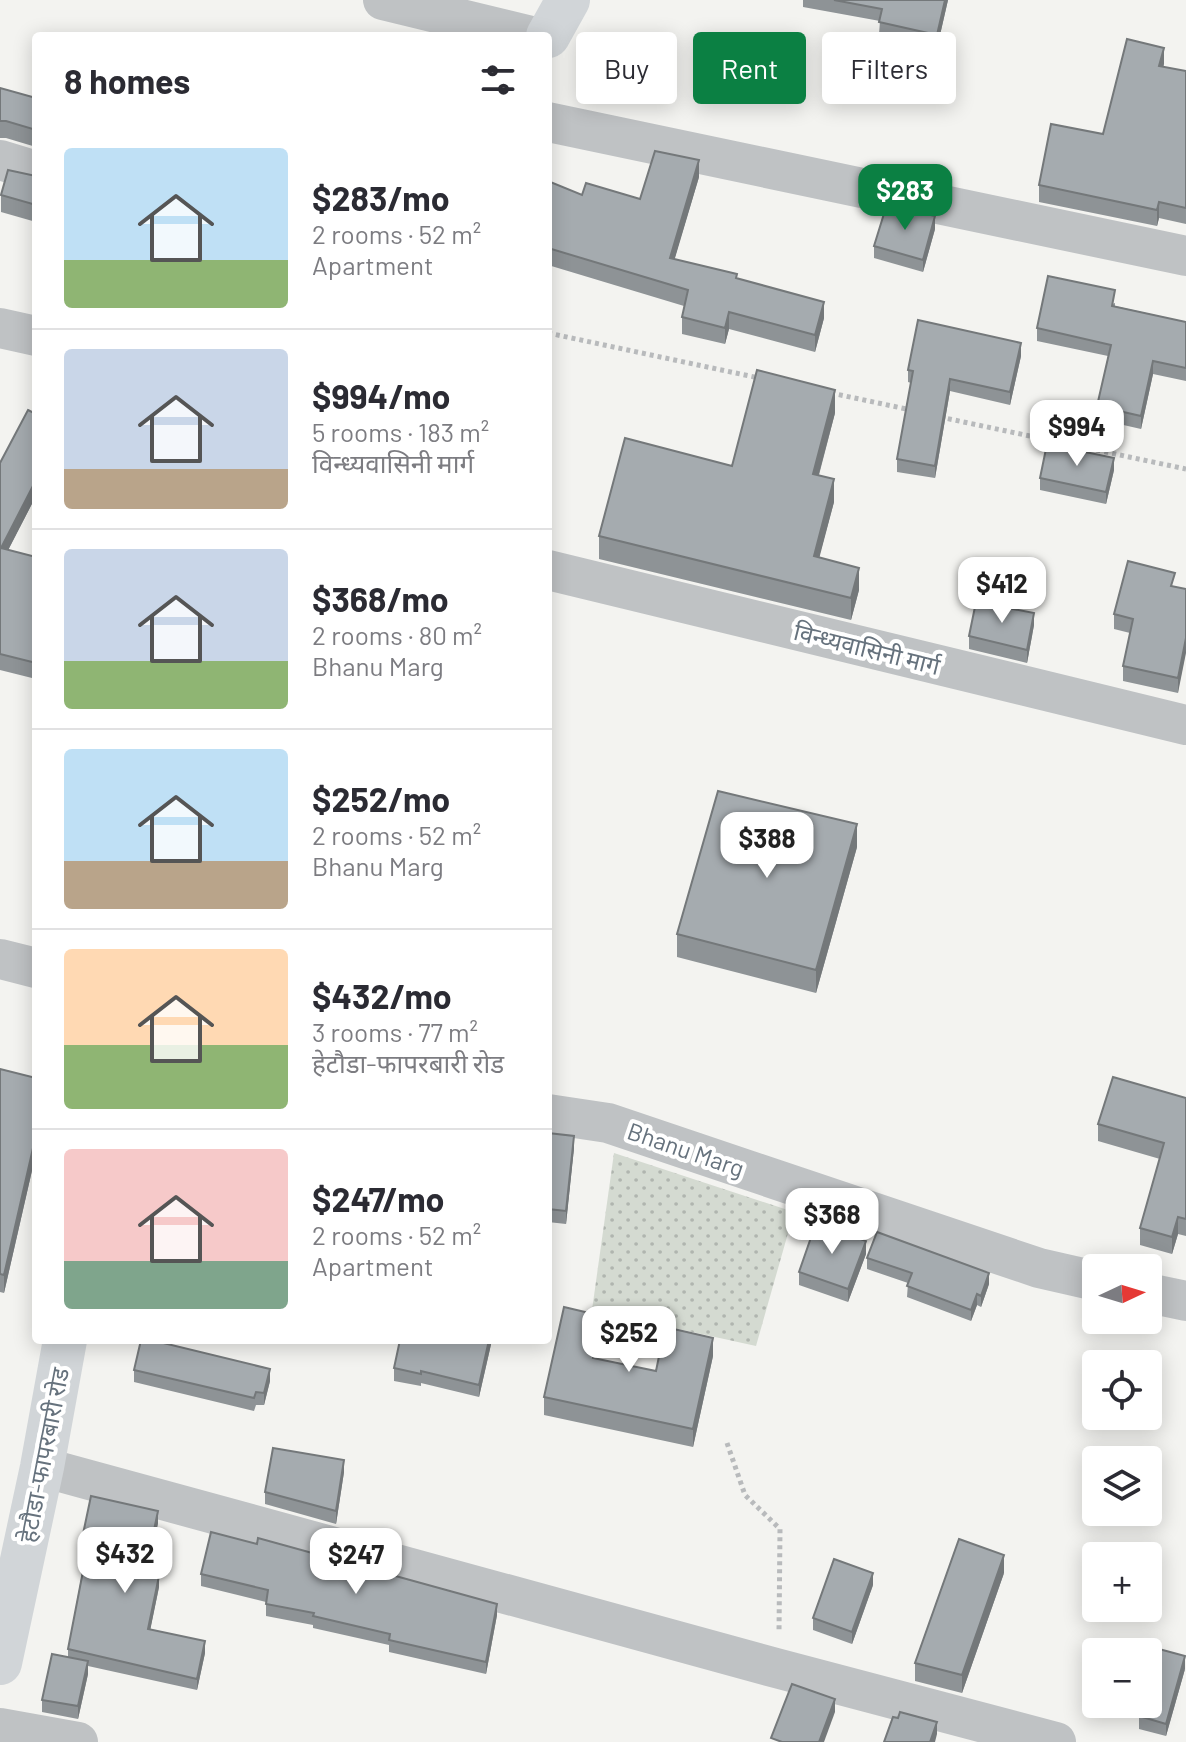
<!DOCTYPE html>
<html lang="en">
<head>
<meta charset="utf-8">
<style>
	body { margin:0; font-family:Barlow,"Noto Sans Devanagari",sans-serif; background:#f7f7f7; color:#2b2b33; height:100vh; display:flex; flex-direction:column; font-size:30px; white-space:nowrap }
	* { box-sizing:border-box; margin:0 }
	p { font-size:26px; color:#7c7c81 }
	.icon { flex:none; width:44px; height:44px; fill:none; stroke:currentColor; stroke-width:2; stroke-linecap:round; stroke-linejoin:round }
	.map { position:relative; flex:1; overflow:hidden }
	.panel { position:absolute; left:32px; top:32px; width:520px; height:1312px; display:flex; flex-direction:column; background:#fff; border-radius:8px; box-shadow:0 4px 20px #0003 }
	.panel>* { flex:none }
	.banner { position:absolute; left:576px; top:32px; width:490px; height:72px; display:flex; gap:16px }
	.needle { width:52px; rotate:86deg }
	.buttons { position:absolute; left:1082px; top:1254px; display:grid; gap:16px }
	.buttons a { display:grid; place-items:center; width:80px; height:80px; border-radius:8px; background:#fff; box-shadow:0 4px 20px #0003; font-size:40px }
	.price { position:absolute; translate:-50% -68px; padding:0 18px; border-radius:16px; background:#fff; color:#222; font-size:26px; line-height:52px; filter:drop-shadow(0 2px 4px #0008) }
	.price::after { content:''; position:absolute; left:50%; top:48px; width:24px; height:18px; margin-left:-12px; background:inherit; clip-path:polygon(0 0,100% 0,50% 100%) }
	.price.current { background:#0b8043; color:#fff }
	ul { padding:0; list-style:none }
	li { display:flex; align-items:center; gap:24px; height:200px; padding:0 32px }
	li+li { border-top:2px solid #e1e1e2 }
	li span { display:grid; place-items:center; flex:none; width:224px; height:160px; border-radius:8px; color:#555 }
	li>.icon { margin-inline-start:auto }
	span .icon { width:96px; height:96px; fill:#fffc; stroke-width:1 }
	li b { font-size:34px }
	h2 { display:flex; justify-content:space-between; align-items:center; height:96px; padding:0 32px; font-size:34px }
	.chip { padding:0 28px; border-radius:8px; background:#fff; box-shadow:0 4px 20px #0003; font-size:28px; line-height:72px }
	.chip.current { background:#0b8043; color:#fff }
	.map>svg:first-child { display:block }
	.green { fill:url(#green-dots) }
	.lines { fill:none; stroke-linecap:round; stroke-linejoin:round }
	.path { stroke:#b8babc; stroke-width:5; stroke-dasharray:4 4; stroke-linecap:butt }
	.street { stroke:#bfc2c4; stroke-width:40 }
	.highway { stroke:#d1d5d8; stroke-width:44 }
	.wall { fill:#8e9396 }
	.shaded-wall { fill:#74787a }
	.building { fill:#a5abaf; stroke:#74787a; stroke-width:2 }
	.labels { text-anchor:middle; dominant-baseline:central; stroke-width:8; stroke-linejoin:round; paint-order:stroke }
	.street-label { font-size:24px; fill:#66727d; stroke:#fff }
</style>
</head>
<body>
<div class="map">
<svg width="1186" height="1742" viewBox="0 0 1186 1742">
	<defs>
		<pattern id="green-dots" width="8" height="8" patternUnits="userSpaceOnUse" patternTransform="scale(2)"><rect width="8" height="8" fill="#d4dad1"/><path d="M2 2h.1M6 6h.1" fill="none" stroke="#b0b5af" stroke-width="1.8" stroke-linecap="round"/></pattern>
	</defs>
	<rect width="100%" height="100%" fill="#f3f3f0"/>
	<path class="green" d="M614 1153 794 1212 756 1346 592 1310Z"/>
	<g class="lines">
		<g class="path">
			<path d="M548 333 759 378"/>
			<path d="M831 393 911 410"/>
			<path d="M940 417 1186 469"/>
			<path d="M727 1443 745 1495 780 1529 779 1632"/>
		</g>
		<g class="street">
			<path d="M383 0 531 36"/>
			<path d="M548 122 1186 256"/>
			<path d="M0 160 36 171"/>
			<path d="M0 328 36 336"/>
			<path d="M548 570 1186 725"/>
			<path d="M0 959 36 968"/>
			<path d="M548 1114 608 1123 1039 1268 1096 1281"/>
			<path d="M1148 1293 1186 1301"/>
			<path d="M42 1467 776 1668 1056 1742"/>
			<path d="M0 1728 78 1742"/>
		</g>
		<g class="highway">
			<path d="M548 36 568 0"/>
			<path d="M0 1663 42 1467 65 1340"/>
		</g>
	</g>
	<g class="wall">
		<path d="M803 0H948L937 48 879 34 880 21 803 7Z"/>
		<path d="M1164 64 1163 67 1186 71V224L1159 218 1157 226 1039 202V185L1103 134Z"/>
		<path d="M0 88 36 98V147L6 138H0Z"/>
		<path d="M36 176V222L1 212V195Z"/>
		<path d="M699 177 674 260 737 278 824 318 815 352 729 329 725 344 682 334V317L684 306 548 265V181L582 195 640 199Z"/>
		<path d="M935 229 923 272 874 258V246Z"/>
		<path d="M1115 303V306L1186 322V381L1153 374 1141 429 1097 419V406L1108 356 1037 341V328Z"/>
		<path d="M1021 356 1010 405 950 391 935 478 897 472V459L911 383 908 382V370Z"/>
		<path d="M835 413 819 475 834 502 819 557 859 590 851 620 599 559V536Z"/>
		<path d="M36 414V496L8 550 36 557V679L0 670V463Z"/>
		<path d="M1114 470 1106 504 1040 490V478Z"/>
		<path d="M1175 587 1186 589 1178 693 1123 681V666L1130 633 1114 629V614Z"/>
		<path d="M1034 625 1027 663 969 649V636Z"/>
		<path d="M857 847 816 993 677 957V934Z"/>
		<path d="M0 1069 36 1078V1153L4 1293 0 1292Z"/>
		<path d="M1186 1098V1236L1178 1234 1172 1254 1140 1245V1228L1160 1159 1098 1141V1124Z"/>
		<path d="M548 1133 574 1148 566 1224 548 1222Z"/>
		<path d="M866 1254 848 1302 799 1285V1272Z"/>
		<path d="M867 1258 989 1284 981 1307 977 1305 971 1321 907 1297 908 1283 867 1269Z"/>
		<path d="M602 1334 597 1359 656 1371 713 1356 693 1447 544 1415V1397Z"/>
		<path d="M400 1340H492L479 1397 421 1383V1386L394 1381V1368Z"/>
		<path d="M134 1370 270 1381 264 1405H256L254 1411 134 1382Z"/>
		<path d="M344 1472 336 1524 265 1504V1492Z"/>
		<path d="M158 1523 148 1573 159 1587 150 1630 205 1653 197 1690 88 1666V1674L78 1719 42 1712V1700L68 1657V1649L87 1546H83V1534Z"/>
		<path d="M1004 1573 962 1693 915 1681V1663Z"/>
		<path d="M201 1574 497 1615 486 1674 389 1652V1645L313 1628V1625L266 1616V1602L201 1586Z"/>
		<path d="M873 1585 852 1644 813 1630V1618Z"/>
		<path d="M1185 1669 1166 1736 1139 1729V1716Z"/>
	</g>
	<g class="shaded-wall">
		<path d="M945 0H948L937 48V35Z"/>
		<path d="M1164 48V64L1159 82V66Z"/>
		<path d="M699 160V177L670 275V258Z"/>
		<path d="M1159 202V218L1157 226V210Z"/>
		<path d="M935 216V229L923 272V260Z"/>
		<path d="M824 302V318L815 352V335Z"/>
		<path d="M729 312V329L725 344V328Z"/>
		<path d="M1021 343V356L1010 405V392Z"/>
		<path d="M1153 361V374L1141 429V416Z"/>
		<path d="M950 379V391L935 478V466Z"/>
		<path d="M835 390V413L813 496V474Z"/>
		<path d="M1114 458V470L1106 504V492Z"/>
		<path d="M834 479V502L814 578V556Z"/>
		<path d="M36 480V496L1 564V548Z"/>
		<path d="M859 568V590L851 620V598Z"/>
		<path d="M1034 613V625L1027 663V650Z"/>
		<path d="M1186 638V653L1178 693V678Z"/>
		<path d="M857 824V847L816 993V970Z"/>
		<path d="M36 1135V1153L4 1293V1275Z"/>
		<path d="M574 1136V1148L566 1224V1211Z"/>
		<path d="M1178 1217V1234L1172 1254V1237Z"/>
		<path d="M866 1241V1254L848 1302V1289Z"/>
		<path d="M989 1273V1284L981 1307V1296Z"/>
		<path d="M977 1294V1305L971 1321V1310Z"/>
		<path d="M602 1316V1334L593 1376V1358Z"/>
		<path d="M713 1338V1356L693 1447V1429Z"/>
		<path d="M489 1340H492L479 1397V1385Z"/>
		<path d="M270 1369V1381L264 1405V1393Z"/>
		<path d="M344 1460V1472L336 1524V1511Z"/>
		<path d="M158 1511V1523L145 1584V1573Z"/>
		<path d="M1004 1555V1573L962 1693V1675Z"/>
		<path d="M873 1573V1585L852 1644V1632Z"/>
		<path d="M159 1576V1587L148 1641V1629Z"/>
		<path d="M497 1604V1615L486 1674V1662Z"/>
		<path d="M205 1641V1653L197 1690V1679Z"/>
		<path d="M1185 1656V1669L1166 1736V1724Z"/>
		<path d="M88 1661V1674L78 1719V1706Z"/>
		<path d="M835 1699V1712L824 1742H819Z"/>
		<path d="M937 1722V1734L935 1742H930Z"/>
	</g>
	<g class="building">
		<path d="M834 0H945L937 35 879 22 882 9Z"/>
		<path d="M1127 39 1164 48 1159 66 1186 71V208L1159 202 1157 210 1039 185 1051 124 1103 134Z"/>
		<path d="M0 88 36 98V130L6 121H0Z"/>
		<path d="M655 151 699 160 670 258 737 274 736 278 824 302 815 335 729 312 725 328 682 317 688 290 548 248V181L582 195 586 183 640 199Z"/>
		<path d="M8 170 36 176V205L1 195Z"/>
		<path d="M887 204 935 216 923 260 874 246Z"/>
		<path d="M1048 276 1115 290 1112 306 1186 322V368L1153 361 1141 416 1097 406 1111 345 1037 328Z"/>
		<path d="M918 320 1021 343 1010 392 950 379 935 466 897 459 913 371 908 370Z"/>
		<path d="M757 370 835 390 813 474 834 479 814 556 859 568 851 598 599 536 625 438 732 466Z"/>
		<path d="M28 410 36 414V480L1 548 36 557V663L0 654V463Z"/>
		<path d="M1047 444 1114 458 1106 492 1040 478Z"/>
		<path d="M1128 561 1175 573 1171 586 1186 589V638L1178 678 1123 666 1133 619 1114 614Z"/>
		<path d="M976 602 1034 613 1027 650 969 636Z"/>
		<path d="M718 791 857 824 816 970 677 934Z"/>
		<path d="M0 1069 36 1078V1135L4 1275 0 1274Z"/>
		<path d="M1113 1077 1186 1098V1219L1178 1217 1172 1237 1140 1228 1164 1143 1098 1124Z"/>
		<path d="M548 1133 574 1136 566 1211 548 1209Z"/>
		<path d="M816 1223 866 1241 848 1289 799 1272Z"/>
		<path d="M877 1232 989 1273 981 1296 977 1294 971 1310 907 1286 912 1273 867 1258Z"/>
		<path d="M564 1307 602 1316 593 1358 656 1371 665 1327 713 1338 693 1429 544 1397Z"/>
		<path d="M141 1340H151L270 1369 264 1393 256 1392 254 1398 134 1370Z"/>
		<path d="M400 1340H489L479 1385 421 1371V1374L394 1368Z"/>
		<path d="M273 1448 344 1460 336 1511 265 1492Z"/>
		<path d="M91 1496 158 1511 145 1573 159 1576 148 1629 205 1641 197 1679 68 1649 90 1535 83 1534Z"/>
		<path d="M211 1532 257 1544 258 1538 497 1604 486 1662 389 1640 390 1634 313 1616 314 1613 266 1604 268 1590 201 1574Z"/>
		<path d="M959 1539 1004 1555 962 1675 915 1663Z"/>
		<path d="M834 1559 873 1573 852 1632 813 1618Z"/>
		<path d="M1159 1649 1185 1656 1166 1724 1139 1716 1143 1704H1148V1686Z"/>
		<path d="M52 1654 88 1661 78 1706 42 1700Z"/>
		<path d="M792 1684 835 1699 819 1742H782L771 1738Z"/>
		<path d="M900 1712 937 1722 930 1742H884L893 1717 898 1718Z"/>
	</g>
	<g class="labels">
		<g class="street-label">
			<text transform="translate(867 648) rotate(14)">विन्ध्यवासिनी मार्ग</text>
			<text transform="translate(686 1149) rotate(19)">Bhanu Marg</text>
			<text transform="translate(43 1455) rotate(-79)">हेटौडा-फापरबारी रोड</text>
		</g>
	</g>
</svg>
<div class="buttons">
<a><svg class="needle" viewBox="-14 -14 28 28"><path d="M0-13l5 13h-10z" fill="#e53935"/><path d="M0 13l5-13h-10z" fill="#7c7c81"/></svg></a>
<a><svg class="icon" aria-label="locate" viewBox="0 0 24 24"><circle cx="12" cy="12" r="6"/><path d="M12 2v4M12 18v4M2 12h4M18 12h4"/></svg></a>
<a><svg class="icon" aria-label="layers" viewBox="0 0 24 24"><path d="M12 4l9 5-9 5-9-5zM3 14l9 5 9-5"/></svg></a>
<a>+</a>
<a>−</a>
</div>
<b class="price current" style="left:905px;top:232px">$283</b>
<b class="price" style="left:1077px;top:468px">$994</b>
<b class="price" style="left:1002px;top:625px">$412</b>
<b class="price" style="left:767px;top:880px">$388</b>
<b class="price" style="left:832px;top:1256px">$368</b>
<b class="price" style="left:629px;top:1374px">$252</b>
<b class="price" style="left:125px;top:1595px">$432</b>
<b class="price" style="left:356px;top:1596px">$247</b>
<div class="banner">
<a class="chip">Buy</a>
<a class="chip current">Rent</a>
<a class="chip">Filters</a>
</div>
<section class="panel">
<h2>8 homes<svg class="icon" aria-label="filters" viewBox="0 0 24 24"><path d="M4 7h16M4 17h16"/><circle cx="9" cy="7" r="2"/><circle cx="15" cy="17" r="2"/></svg></h2>
<ul>
<li><span style="background:linear-gradient(#bfe0f5 70%,#8fb573 0)"><svg class="icon" aria-label="home" viewBox="0 0 24 24"><path d="M3 11l9-7 9 7M6 9v11h12V9"/></svg></span><div><b>$283/mo</b><p>2 rooms · 52 m²</p><p>Apartment</p></div></li>
<li><span style="background:linear-gradient(#c9d6e8 75%,#b9a48a 0)"><svg class="icon" aria-label="home" viewBox="0 0 24 24"><path d="M3 11l9-7 9 7M6 9v11h12V9"/></svg></span><div><b>$994/mo</b><p>5 rooms · 183 m²</p><p>विन्ध्यवासिनी मार्ग</p></div></li>
<li><span style="background:linear-gradient(#c9d6e8 70%,#8fb573 0)"><svg class="icon" aria-label="home" viewBox="0 0 24 24"><path d="M3 11l9-7 9 7M6 9v11h12V9"/></svg></span><div><b>$368/mo</b><p>2 rooms · 80 m²</p><p>Bhanu Marg</p></div></li>
<li><span style="background:linear-gradient(#bfe0f5 70%,#b9a48a 0)"><svg class="icon" aria-label="home" viewBox="0 0 24 24"><path d="M3 11l9-7 9 7M6 9v11h12V9"/></svg></span><div><b>$252/mo</b><p>2 rooms · 52 m²</p><p>Bhanu Marg</p></div></li>
<li><span style="background:linear-gradient(#ffd9b3 60%,#8fb573 0)"><svg class="icon" aria-label="home" viewBox="0 0 24 24"><path d="M3 11l9-7 9 7M6 9v11h12V9"/></svg></span><div><b>$432/mo</b><p>3 rooms · 77 m²</p><p>हेटौडा-फापरबारी रोड</p></div></li>
<li><span style="background:linear-gradient(#f6c9c9 70%,#7fa58c 0)"><svg class="icon" aria-label="home" viewBox="0 0 24 24"><path d="M3 11l9-7 9 7M6 9v11h12V9"/></svg></span><div><b>$247/mo</b><p>2 rooms · 52 m²</p><p>Apartment</p></div></li>
</ul>
</section>
</div>
</body>
</html>
